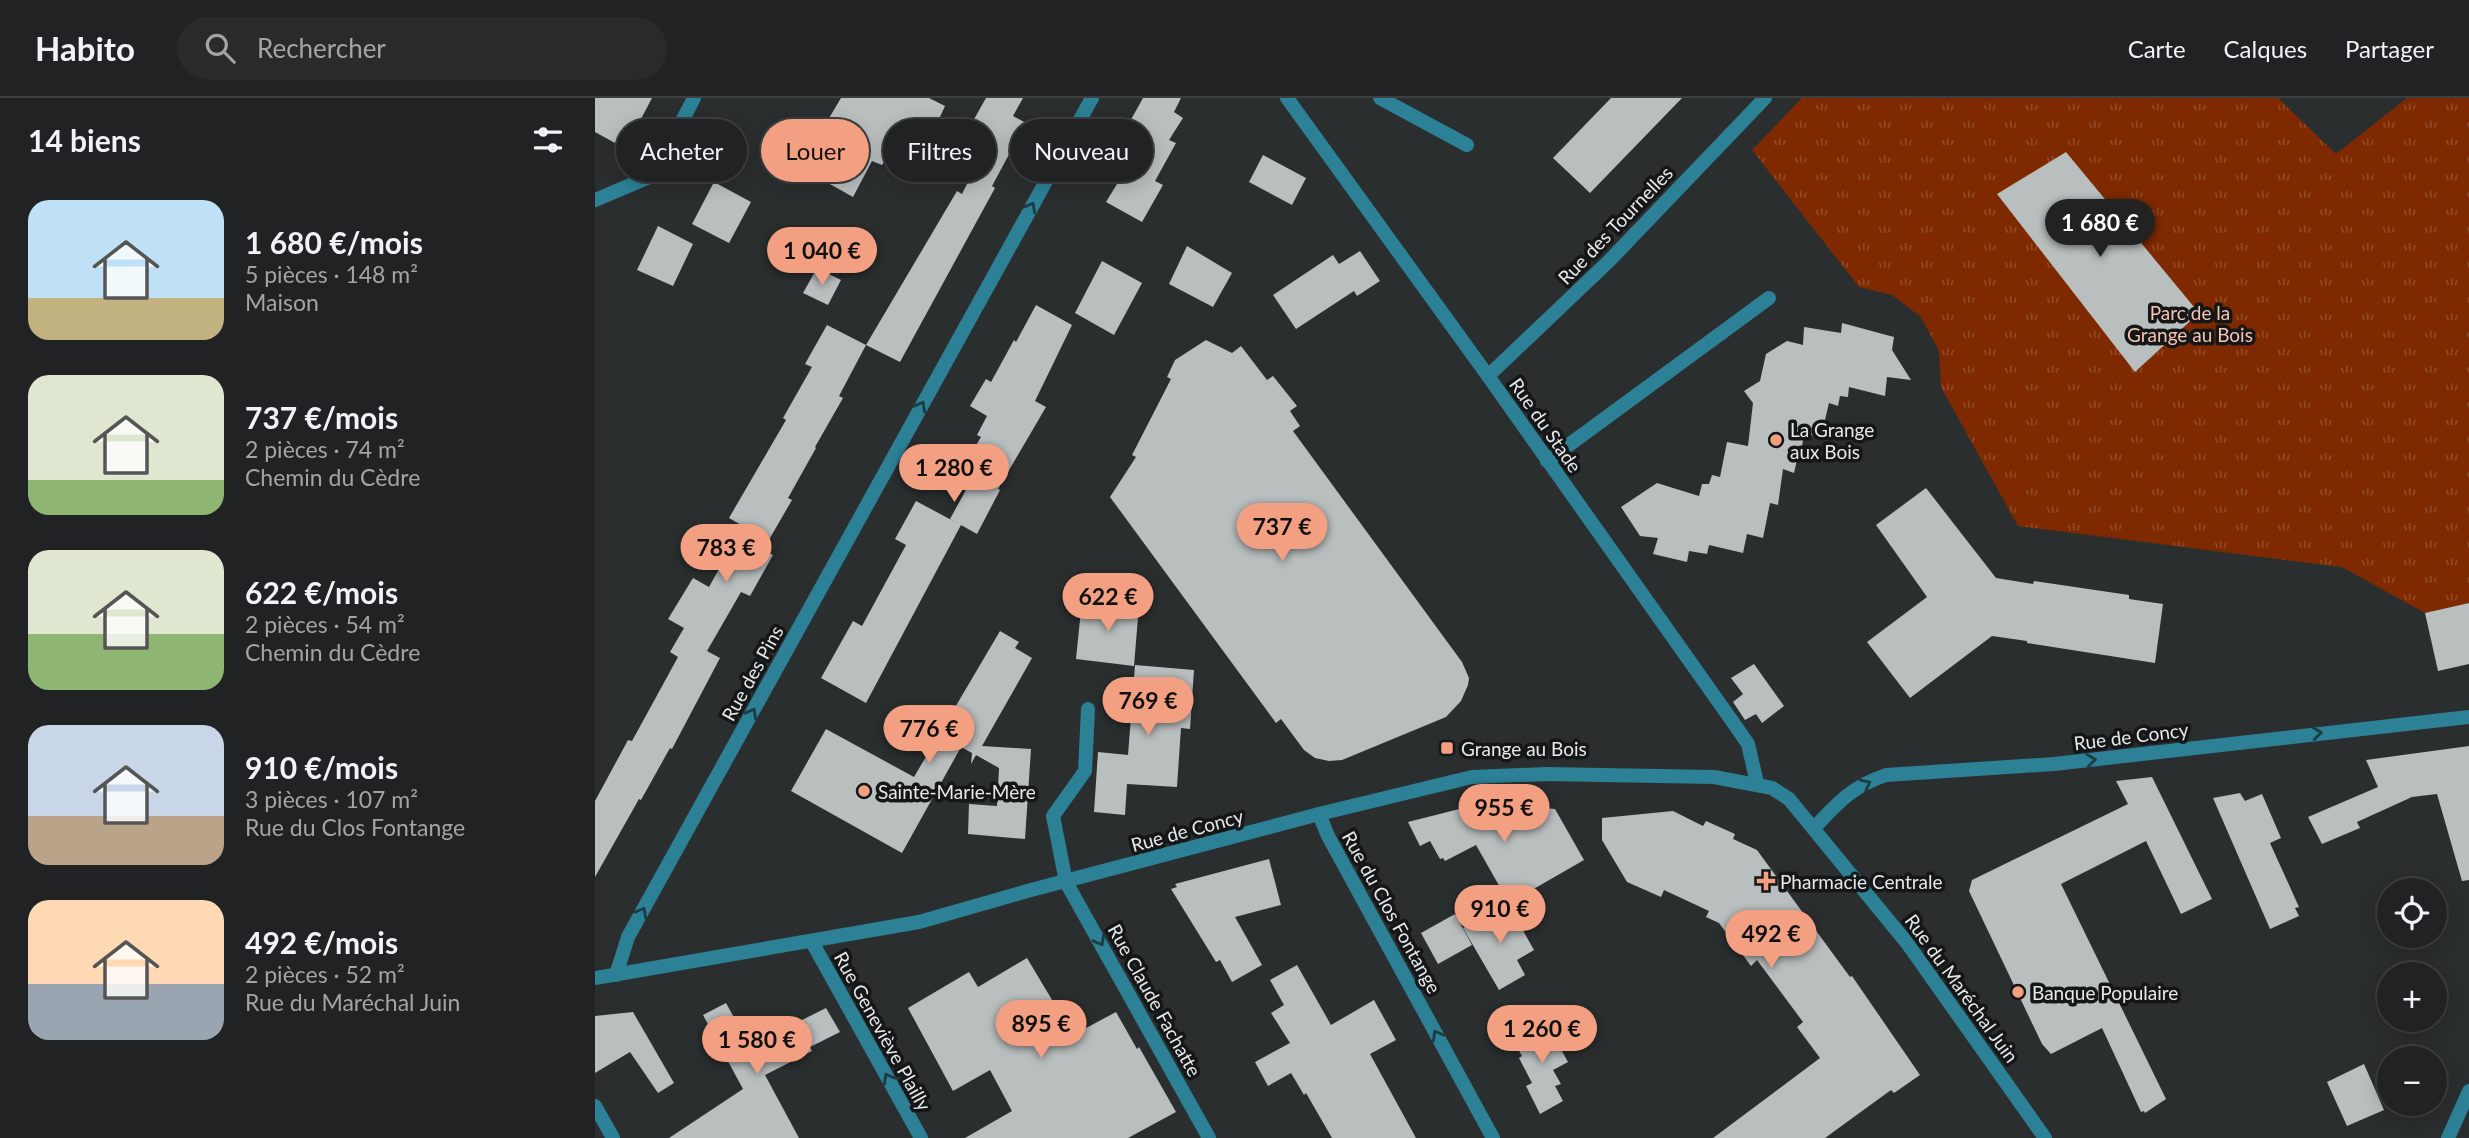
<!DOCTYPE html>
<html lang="fr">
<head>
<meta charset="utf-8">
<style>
	body { margin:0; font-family:Lato,sans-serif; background:#282a2b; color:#f1f3f6; height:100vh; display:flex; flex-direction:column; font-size:26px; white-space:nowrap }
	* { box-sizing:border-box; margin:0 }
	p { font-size:23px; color:#a2a4a6 }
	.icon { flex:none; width:38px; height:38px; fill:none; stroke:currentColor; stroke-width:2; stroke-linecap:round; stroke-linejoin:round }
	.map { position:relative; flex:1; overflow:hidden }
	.details { display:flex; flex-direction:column; background:#202223; width:595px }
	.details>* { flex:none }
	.hud { position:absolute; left:21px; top:21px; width:665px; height:63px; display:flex; gap:14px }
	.tools { position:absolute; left:1782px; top:780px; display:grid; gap:14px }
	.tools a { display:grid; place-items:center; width:70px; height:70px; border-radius:50%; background:#202223; box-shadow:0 4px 18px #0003,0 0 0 2px #3d3f41; font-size:35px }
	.price { position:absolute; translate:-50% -60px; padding:0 16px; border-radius:24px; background:#f3a082; color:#111; font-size:23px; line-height:46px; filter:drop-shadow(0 2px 4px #0008) }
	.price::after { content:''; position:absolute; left:50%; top:42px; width:21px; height:16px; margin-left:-10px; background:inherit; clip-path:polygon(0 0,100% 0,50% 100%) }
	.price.active { background:#222; color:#fff }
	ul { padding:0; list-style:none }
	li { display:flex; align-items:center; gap:21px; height:175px; padding:0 28px }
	li span { display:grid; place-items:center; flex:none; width:196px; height:140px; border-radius:21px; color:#555 }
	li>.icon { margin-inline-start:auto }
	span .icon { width:84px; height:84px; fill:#fffc; stroke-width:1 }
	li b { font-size:30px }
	h2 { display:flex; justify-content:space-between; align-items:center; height:84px; padding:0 28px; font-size:30px }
	.chip { padding:0 24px; border-radius:32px; background:#202223; box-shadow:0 4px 18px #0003,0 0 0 2px #3d3f41; font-size:24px; line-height:63px }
	.chip.active { background:#f3a082; color:#111 }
	header { display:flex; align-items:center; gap:42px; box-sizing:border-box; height:98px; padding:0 35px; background:#202223; border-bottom:2px solid #3d3f41 }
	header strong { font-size:33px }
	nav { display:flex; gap:38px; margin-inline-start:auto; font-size:24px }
	.search { width:490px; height:63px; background:#282a2b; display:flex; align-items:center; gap:18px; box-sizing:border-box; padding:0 24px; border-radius:38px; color:#a2a4a6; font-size:26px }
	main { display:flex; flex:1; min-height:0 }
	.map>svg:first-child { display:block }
	.park { fill:url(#park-tufts) }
	.building { fill:#b9bebf }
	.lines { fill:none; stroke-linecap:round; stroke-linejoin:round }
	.minor { stroke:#2c8196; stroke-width:14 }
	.tertiary { stroke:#2c8196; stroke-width:14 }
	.oneway { stroke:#1c3b43 }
	.poi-dot { fill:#f3a082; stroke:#141617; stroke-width:2.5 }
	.labels { text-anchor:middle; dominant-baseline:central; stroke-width:7; stroke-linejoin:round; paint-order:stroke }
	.street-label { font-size:19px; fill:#e6e8e9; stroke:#141617 }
	.park-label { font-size:19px; fill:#f7c4b2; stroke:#141617 }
	.poi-label { font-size:19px; fill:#e6e8e9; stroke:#141617; text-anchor:start }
</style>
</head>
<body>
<header>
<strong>Habito</strong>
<div class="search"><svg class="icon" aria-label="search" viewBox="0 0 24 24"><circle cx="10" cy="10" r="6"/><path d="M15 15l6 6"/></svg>Rechercher</div>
<nav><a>Carte</a><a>Calques</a><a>Partager</a></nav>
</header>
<main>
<section class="details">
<h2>14 biens<svg class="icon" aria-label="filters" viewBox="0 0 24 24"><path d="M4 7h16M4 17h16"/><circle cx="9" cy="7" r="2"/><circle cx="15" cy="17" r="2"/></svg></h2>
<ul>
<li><span style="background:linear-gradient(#bfe0f5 70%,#c2b280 0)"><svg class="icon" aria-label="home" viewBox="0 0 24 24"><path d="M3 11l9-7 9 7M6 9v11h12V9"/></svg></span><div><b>1 680 €/mois</b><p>5 pièces · 148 m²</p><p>Maison</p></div></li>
<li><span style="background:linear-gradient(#dfe7d0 75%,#8fb573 0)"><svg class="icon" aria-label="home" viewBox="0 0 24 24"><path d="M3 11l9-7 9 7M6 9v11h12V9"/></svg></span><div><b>737 €/mois</b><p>2 pièces · 74 m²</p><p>Chemin du Cèdre</p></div></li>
<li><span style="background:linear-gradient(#dfe7d0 60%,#8fb573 0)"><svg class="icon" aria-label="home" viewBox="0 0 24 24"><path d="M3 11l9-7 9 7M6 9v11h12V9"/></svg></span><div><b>622 €/mois</b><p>2 pièces · 54 m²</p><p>Chemin du Cèdre</p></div></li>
<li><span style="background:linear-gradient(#c9d6e8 65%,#b9a48a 0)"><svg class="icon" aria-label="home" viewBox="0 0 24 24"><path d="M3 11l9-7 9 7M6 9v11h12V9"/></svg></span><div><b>910 €/mois</b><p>3 pièces · 107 m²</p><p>Rue du Clos Fontange</p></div></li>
<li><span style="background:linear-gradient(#ffd9b3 60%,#9aa5b1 0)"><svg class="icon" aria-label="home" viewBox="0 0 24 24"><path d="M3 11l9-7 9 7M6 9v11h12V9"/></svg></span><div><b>492 €/mois</b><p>2 pièces · 52 m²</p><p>Rue du Maréchal Juin</p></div></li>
</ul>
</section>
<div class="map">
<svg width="1874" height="1040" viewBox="0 0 1874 1040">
	<defs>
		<pattern id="park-tufts" width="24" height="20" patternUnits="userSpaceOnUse" patternTransform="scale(1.75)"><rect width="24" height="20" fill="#7f2900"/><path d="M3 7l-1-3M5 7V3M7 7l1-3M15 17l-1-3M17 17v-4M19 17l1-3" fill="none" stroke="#914825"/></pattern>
	</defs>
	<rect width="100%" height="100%" fill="#2b2e2f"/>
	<path class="park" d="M1207 0H1683L1741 56 1812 0H1874V505L1830 515 1747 469 1423 428 1346 289 1344 253 1326 219 1297 197 1264 189 1157 52Z"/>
	<g class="building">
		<path d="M0 0H57L46 21 63 31 56 45 48 53 23 40 20 45 0 34Z"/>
		<path d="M246 0H334L350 8 322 69 294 55 287 67 277 63 258 99 233 85 248 57 243 55 246 50 224 37Z"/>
		<path d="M391 0H428L418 18 431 25 397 88 400 90 305 264 271 247 362 93 367 96 390 50 369 39Z"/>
		<path d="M548 0H586L579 14 588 20 574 42 581 45 560 83 568 87 547 124 511 104 536 63 518 54Z"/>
		<path d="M1016 0H1087L995 95 958 60Z"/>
		<path d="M1471 54 1604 215 1540 274 1402 96Z"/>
		<path d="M668 57 711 80 697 107 654 84Z"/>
		<path d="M119 84 156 104 134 145 97 126Z"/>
		<path d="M63 128 98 146 78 188 42 172Z"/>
		<path d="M592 148 637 175 618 209 574 186Z"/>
		<path d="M765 153 785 183 762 198 759 193 701 231 678 197 738 157 744 166Z"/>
		<path d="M507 163 547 185 519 237 480 215Z"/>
		<path d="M222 170 246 182 233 207 208 195Z"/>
		<path d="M441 207 477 227 440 303 451 309 403 391 405 392 382 436 366 427 271 605 226 580 258 523 267 528 311 447 300 441 321 403 364 426 355 421 384 368 372 362 386 339 382 337 392 318 375 308 391 281 396 284 419 242 421 244Z"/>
		<path d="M1247 225 1299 239 1297 252 1316 282 1292 279 1290 298 1254 289 1253 299 1245 298 1243 308 1234 305 1226 339 1209 336 1206 354 1204 353 1199 375 1188 371 1183 407 1175 405 1168 440 1152 436 1148 455 1114 447 1112 456 1094 453 1092 464 1058 456 1063 440 1045 438 1026 409 1062 385 1104 398 1107 386H1114L1117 377 1125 379 1132 344 1153 348 1158 305 1149 293 1165 283 1171 256 1192 243 1208 247 1209 229 1246 235Z"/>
		<path d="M232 227 271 247 244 298 248 300 220 349 221 350 193 400 197 402 168 452 178 457 155 498 146 494 112 553 125 560 77 651 75 650 46 702 44 701 0 779V703L33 642 37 643 83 559 75 554 89 530 73 521 98 480 114 489 148 428 134 420 191 322 188 320 217 269 210 266Z"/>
		<path d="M611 242 637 255 646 248 672 282 678 278 702 308 695 313 705 328 698 333 867 564 874 580 873 587 866 603 851 619 747 662 734 663 720 660 709 652 686 621 681 625 515 399 541 359 537 357 576 281 572 279 580 262Z"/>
		<path d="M1331 390 1401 480 1438 486 1439 483 1534 497V501L1568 506 1560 565 1432 545V543L1397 538 1315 600 1272 544 1332 499 1281 427Z"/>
		<path d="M487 502 544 507 539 568 481 561Z"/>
		<path d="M1874 505V566L1843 573 1830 515Z"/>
		<path d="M405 533 424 544 420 550 437 560 387 648 436 651 430 741 373 736 374 706 402 708 404 670 381 657 376 666 377 655 366 649 307 755 196 693 231 631 319 679Z"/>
		<path d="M1159 566 1189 608 1167 625 1161 616 1150 622 1138 604 1148 596 1136 580Z"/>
		<path d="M540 567 599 572 595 631 586 630 582 689 532 686 530 717 499 714 503 654 533 657Z"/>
		<path d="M1874 648V782L1867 783 1842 696 1817 699 1762 724 1765 730 1727 746 1713 719 1783 689 1771 662Z"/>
		<path d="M1557 679 1617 801 1586 816 1551 743 1466 786 1571 1001 1550 1015 1549 1013 1546 1014 1507 930 1456 956 1447 946 1374 793 1377 782 1533 706 1521 683Z"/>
		<path d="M1645 695 1650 703 1667 696 1686 740 1675 745 1704 809 1700 810 1704 818 1675 831 1618 700Z"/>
		<path d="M884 706 890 718 898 711 919 710 927 723 950 710 960 711 989 762 914 805 881 747 850 763 848 760 845 761 835 743 825 748 813 724Z"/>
		<path d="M1078 713 1108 728 1111 723 1140 736 1138 741 1162 752 1255 879 1257 878 1325 977 1299 995 1296 992 1230 1040H1118L1225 960 1202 929 1208 924 1162 862 1156 868 1124 825 1111 819 1114 813 1069 792 1066 799 1032 784 1007 742V720Z"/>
		<path d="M674 761 686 807 640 819 667 867 637 884 625 862 621 864 576 791 582 789 580 786Z"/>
		<path d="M913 806 939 852 922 862 930 877 904 892 868 830Z"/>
		<path d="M860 816 877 847 843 866 826 835Z"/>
		<path d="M432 860 478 937 521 914 542 951 544 949 581 1014 533 1040H370L417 1013 395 972 358 993 313 910 374 874 383 889Z"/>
		<path d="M702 867 736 927 779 902 801 942 775 956 821 1040H737L711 995 709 997 696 975 673 988 660 964 695 945 676 915 689 907 675 882Z"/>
		<path d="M131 905 152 943 180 929 181 932 200 923 201 925 231 910 245 934 215 949 217 953 170 977 204 1040H74L148 991 108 917Z"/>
		<path d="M38 914 79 985 63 995 35 954 0 975V918Z"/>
		<path d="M951 924 973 964 958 972 966 986 960 988 968 1003 945 1016 931 988 937 985 924 960 927 958 918 942Z"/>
		<path d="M1769 966 1789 1012 1752 1028 1732 984Z"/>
	</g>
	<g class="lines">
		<g class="minor">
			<path d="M692 0 893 278 1142 630 1153 646 1162 685"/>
			<path d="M785 0 872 47"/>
			<path d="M0 102 59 77 99 0"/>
			<path d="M893 278 1014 163 1170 0"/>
			<path d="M952 363 1174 200"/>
			<path d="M493 611 490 673 458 718 471 784 614 1040"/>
			<path d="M724 716 733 738 898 1040"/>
			<path d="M217 844 326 1040"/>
			<path d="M21 877 33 839 497 0"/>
			<path d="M0 1008 18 1040"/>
		</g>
		<g class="tertiary">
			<path d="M1219 730C1244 704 1256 689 1291 677L1459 666 1874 619"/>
			<path d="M0 880 324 824 436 792 724 716 877 679 951 676 1119 679 1177 690 1194 701 1312 845 1450 1040"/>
			<path d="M1853 1040 1874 993"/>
		</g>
	</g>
	<defs><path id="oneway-chevron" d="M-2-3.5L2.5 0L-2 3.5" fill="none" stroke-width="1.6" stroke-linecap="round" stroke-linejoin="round" transform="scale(1.75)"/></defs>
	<g class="oneway">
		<use href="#oneway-chevron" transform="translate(436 109) rotate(-61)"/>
		<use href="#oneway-chevron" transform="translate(326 308) rotate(-61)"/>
		<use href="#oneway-chevron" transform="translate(157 615) rotate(-61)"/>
		<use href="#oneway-chevron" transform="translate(1722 635) rotate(-7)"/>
		<use href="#oneway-chevron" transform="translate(1496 662) rotate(-7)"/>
		<use href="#oneway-chevron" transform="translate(1271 686) rotate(-27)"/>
		<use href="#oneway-chevron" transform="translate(47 814) rotate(-61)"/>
		<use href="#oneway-chevron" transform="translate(505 843) rotate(61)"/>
		<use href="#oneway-chevron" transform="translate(842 937) rotate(-119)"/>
		<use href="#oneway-chevron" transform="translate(293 980) rotate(-119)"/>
	</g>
	<g class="poi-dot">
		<circle cx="1181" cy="342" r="7"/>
		<rect x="845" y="643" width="14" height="14" rx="3.5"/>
		<circle cx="269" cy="693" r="7"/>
		<path d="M1167.5 772.5h7v7h7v7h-7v7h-7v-7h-7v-7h7z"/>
		<circle cx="1423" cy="894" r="7"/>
	</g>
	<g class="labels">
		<g class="street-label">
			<text transform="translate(1020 127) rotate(-46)">Rue des Tournelles</text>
			<text transform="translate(951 327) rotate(55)">Rue du Stade</text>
			<text transform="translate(157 575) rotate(-61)">Rue des Pins</text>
			<text transform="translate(1536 638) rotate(-7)">Rue de Concy</text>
			<text transform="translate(592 732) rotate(-15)">Rue de Concy</text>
			<text transform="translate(797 814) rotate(61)">Rue du Clos Fontange</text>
			<text transform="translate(1367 890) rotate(54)">Rue du Maréchal Juin</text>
			<text transform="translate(560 902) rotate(61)">Rue Claude Fachatte</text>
			<text transform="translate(288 933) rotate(61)">Rue Geneviève Plailly</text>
		</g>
		<g class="park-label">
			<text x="1595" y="214">Parc de la<tspan x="1595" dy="22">Grange au Bois</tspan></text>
		</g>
		<g class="poi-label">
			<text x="1195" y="331">La Grange<tspan x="1195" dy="22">aux Bois</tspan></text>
			<text x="866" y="650">Grange au Bois</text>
			<text x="283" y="693">Sainte-Marie-Mère</text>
			<text x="1185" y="783">Pharmacie Centrale</text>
			<text x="1437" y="894">Banque Populaire</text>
		</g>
	</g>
</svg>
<div class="tools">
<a><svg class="icon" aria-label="locate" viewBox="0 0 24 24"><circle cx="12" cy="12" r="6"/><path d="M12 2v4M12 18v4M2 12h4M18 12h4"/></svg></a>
<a>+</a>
<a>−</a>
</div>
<b class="price active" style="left:1505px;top:161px">1 680 €</b>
<b class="price" style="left:227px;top:189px">1 040 €</b>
<b class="price" style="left:359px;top:406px">1 280 €</b>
<b class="price" style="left:687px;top:465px">737 €</b>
<b class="price" style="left:131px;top:486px">783 €</b>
<b class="price" style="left:513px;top:535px">622 €</b>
<b class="price" style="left:553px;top:639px">769 €</b>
<b class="price" style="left:334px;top:667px">776 €</b>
<b class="price" style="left:909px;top:746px">955 €</b>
<b class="price" style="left:905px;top:847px">910 €</b>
<b class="price" style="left:1176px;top:872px">492 €</b>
<b class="price" style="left:446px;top:962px">895 €</b>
<b class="price" style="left:947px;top:967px">1 260 €</b>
<b class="price" style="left:162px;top:978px">1 580 €</b>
<div class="hud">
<a class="chip">Acheter</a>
<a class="chip active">Louer</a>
<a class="chip">Filtres</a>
<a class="chip">Nouveau</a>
</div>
</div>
</main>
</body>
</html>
